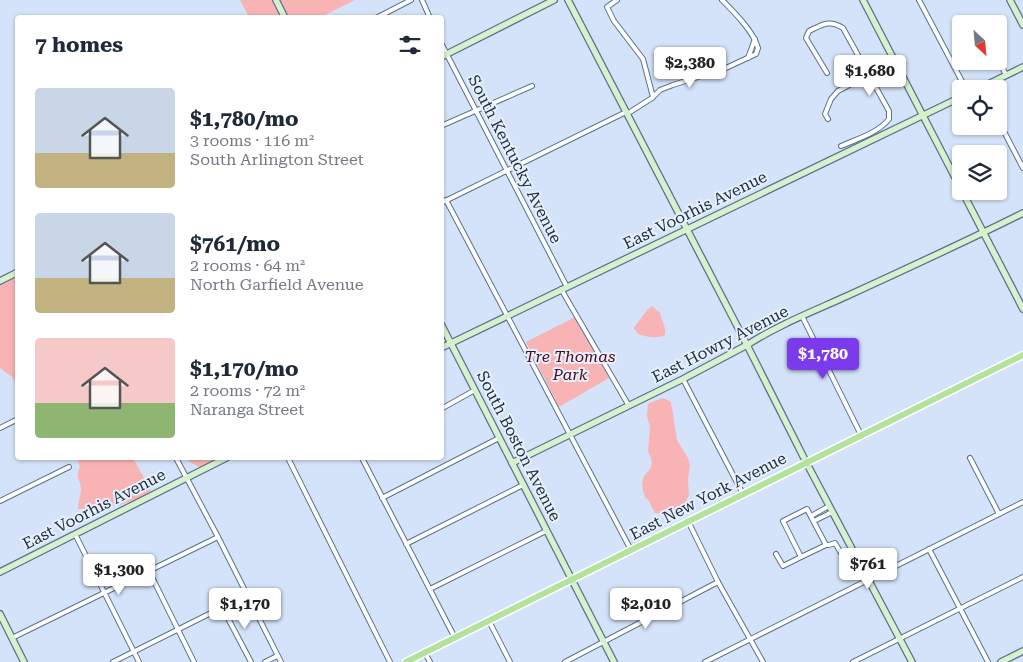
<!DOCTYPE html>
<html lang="en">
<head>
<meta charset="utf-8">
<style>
	body { margin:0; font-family:"Roboto Serif",serif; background:#f6f6f7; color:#1f2937; height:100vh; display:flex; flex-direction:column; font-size:19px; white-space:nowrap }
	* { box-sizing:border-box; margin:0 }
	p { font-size:16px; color:#747a83 }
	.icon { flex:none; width:28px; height:28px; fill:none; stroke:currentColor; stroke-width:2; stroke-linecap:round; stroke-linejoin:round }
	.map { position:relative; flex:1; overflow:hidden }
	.drawer { position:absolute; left:15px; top:15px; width:429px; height:445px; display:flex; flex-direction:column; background:#fff; border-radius:5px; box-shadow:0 1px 4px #0004 }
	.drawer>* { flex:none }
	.needle { width:32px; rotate:154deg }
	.buttons { position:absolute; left:952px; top:15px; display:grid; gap:10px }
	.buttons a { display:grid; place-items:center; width:55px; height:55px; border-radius:5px; background:#fff; box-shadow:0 1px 4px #0004; font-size:25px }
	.price { position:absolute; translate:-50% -42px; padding:0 11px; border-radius:5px; background:#fff; color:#222; font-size:16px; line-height:32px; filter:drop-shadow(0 1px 2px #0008) }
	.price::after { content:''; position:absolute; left:50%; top:30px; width:15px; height:11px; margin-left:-8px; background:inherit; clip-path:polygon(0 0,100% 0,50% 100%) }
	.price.current { background:#7c3aed; color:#fff }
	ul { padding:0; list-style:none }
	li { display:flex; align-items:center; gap:15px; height:125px; padding:0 20px }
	li span { display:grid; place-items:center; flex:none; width:140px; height:100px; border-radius:5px; color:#555 }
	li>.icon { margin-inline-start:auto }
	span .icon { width:60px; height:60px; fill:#fffc; stroke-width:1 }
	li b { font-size:21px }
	h2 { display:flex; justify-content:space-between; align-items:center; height:60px; padding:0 20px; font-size:21px }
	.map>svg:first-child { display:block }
	.green { fill:#f8b4b5 }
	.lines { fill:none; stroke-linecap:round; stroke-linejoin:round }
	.street-casing { stroke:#5a7090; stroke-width:6 }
	.secondary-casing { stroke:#5a7090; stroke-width:8 }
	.primary-casing { stroke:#fff; stroke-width:9 }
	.street { stroke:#fff; stroke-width:4 }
	.secondary { stroke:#d8f1cd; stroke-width:5.5 }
	.primary { stroke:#b2e29b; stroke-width:6 }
	.labels { text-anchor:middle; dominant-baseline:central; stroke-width:4; stroke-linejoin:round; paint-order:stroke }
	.street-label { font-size:16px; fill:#242d3b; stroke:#e5f0fe }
	.park-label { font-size:16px; font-style:italic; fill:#500a17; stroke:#e5f0fe }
</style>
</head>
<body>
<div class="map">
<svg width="1023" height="662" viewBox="0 0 1023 662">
	<rect width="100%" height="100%" fill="#d4e3f9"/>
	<g class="green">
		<path d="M240 0H274L282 17H249Z"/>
		<path d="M278 0H355L319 18 287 17Z"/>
		<path d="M17 275V386L12 377 0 368V284Z"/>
		<path d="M652 306 660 313C662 322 666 325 665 335 656 339 647 337 638 334L634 328 647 310Z"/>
		<path d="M575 317 609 378 559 407 526 342Z"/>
		<path d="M663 398 671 402 677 440 688 458 690 466 688 479 689 495 685 503 678 509 670 514 655 513 647 498 646 499 643 491 642 483 644 476 650 469 652 462 648 451 650 426 647 417 648 404 652 402Z"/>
		<path d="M75 458H133L151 491 140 498 117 506H95L84 509H78C78 502 81 495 81 488 80 479 75 478 80 467L78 460Z"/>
		<path d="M184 458H221L200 468Z"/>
	</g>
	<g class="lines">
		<g class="street-casing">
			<g id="street">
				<path d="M422 0 430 18"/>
				<path d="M617 0 607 7 614 21 643 59 653 97"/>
				<path d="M919 0 966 89"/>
				<path d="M376 18 411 0"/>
				<path d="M979 23 980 24"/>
				<path d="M441 43 567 287"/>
				<path d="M748 58 755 39"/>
				<path d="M999 61 1006 75"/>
				<path d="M827 73 806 38 809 31C822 25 829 19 843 28L889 111V119C878 133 857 139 841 146"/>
				<path d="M627 114 652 98 660 90 673 85 726 68 756 54 758 48C754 32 734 12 722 0"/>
				<path d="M828 119 825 114 831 99 838 91 868 75 895 62"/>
				<path d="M999 122 1023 168"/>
				<path d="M441 126 532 86"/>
				<path d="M446 200 631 550"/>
				<path d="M441 203 626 112"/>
				<path d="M561 289 629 406"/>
				<path d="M802 316 861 435"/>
				<path d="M683 379 743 494"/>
				<path d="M441 409 475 390"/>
				<path d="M0 428 18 419"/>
				<path d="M176 458 218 537 281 662"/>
				<path d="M288 458 390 662"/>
				<path d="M362 458 455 638"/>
				<path d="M970 458 999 514"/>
				<path d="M382 498 499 438"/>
				<path d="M0 501 69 467"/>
				<path d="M811 516 829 506"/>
				<path d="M688 521 718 582 763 662"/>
				<path d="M814 521 832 512"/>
				<path d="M75 534 139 662"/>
				<path d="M406 544 523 485"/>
				<path d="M826 545 807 509 783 521 801 557 826 545H829L835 543 841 553"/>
				<path d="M929 549 988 662"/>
				<path d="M776 554 783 566 801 557"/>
				<path d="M149 571 194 662"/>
				<path d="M430 589 546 531"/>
				<path d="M222 607 251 662"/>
				<path d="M489 621 510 662"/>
				<path d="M12 638 218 537"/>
				<path d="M425 653 430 662"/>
				<path d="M113 662 247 595"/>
				<path d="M265 662 277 656"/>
				<path d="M565 662 718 582"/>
				<path d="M705 662 1023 502"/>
				<path d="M853 662 1023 577"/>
			</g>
		</g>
		<g class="secondary-casing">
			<g id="secondary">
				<path d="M276 0 285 18"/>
				<path d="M568 0 747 345 806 462 912 662"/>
				<path d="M863 0 961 189"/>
				<path d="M1010 0 1023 25"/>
				<path d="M441 57 554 0"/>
				<path d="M978 89 1023 67"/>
				<path d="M962 191 1023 309"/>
				<path d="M0 281 18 272"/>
				<path d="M441 324 614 662"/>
				<path d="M441 348 961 97"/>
				<path d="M512 463 683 379 747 345C778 325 814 311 847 296 906 269 965 242 1023 213"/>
				<path d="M0 572 226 458"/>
				<path d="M0 614 24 662"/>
				<path d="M1001 662 1023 651"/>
			</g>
		</g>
		<g class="primary-casing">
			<path id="primary" d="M406 662 1023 355"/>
		</g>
		<use href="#street" class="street"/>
		<use href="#secondary" class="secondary"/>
		<use href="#primary" class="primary"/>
	</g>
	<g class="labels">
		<g class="street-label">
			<text transform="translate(515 159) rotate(63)">South Kentucky Avenue</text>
			<text transform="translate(695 210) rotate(-26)">East Voorhis Avenue</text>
			<text transform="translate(720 344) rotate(-27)">East Howry Avenue</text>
			<text transform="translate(519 446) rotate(63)">South Boston Avenue</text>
			<text transform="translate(708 496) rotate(-27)">East New York Avenue</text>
			<text transform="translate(94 509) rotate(-27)">East Voorhis Avenue</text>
		</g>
		<g class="park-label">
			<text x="570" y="356">Tre Thomas<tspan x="570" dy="18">Park</tspan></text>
		</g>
	</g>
</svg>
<div class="buttons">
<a><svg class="needle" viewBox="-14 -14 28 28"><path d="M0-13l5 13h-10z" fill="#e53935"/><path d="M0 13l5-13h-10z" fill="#747a83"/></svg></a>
<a><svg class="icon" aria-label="locate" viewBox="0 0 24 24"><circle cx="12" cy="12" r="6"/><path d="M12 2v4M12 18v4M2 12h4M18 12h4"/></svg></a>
<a><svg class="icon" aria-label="layers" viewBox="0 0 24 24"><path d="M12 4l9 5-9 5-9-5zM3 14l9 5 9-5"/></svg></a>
</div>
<b class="price" style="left:690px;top:89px">$2,380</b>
<b class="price" style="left:870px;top:97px">$1,680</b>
<b class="price current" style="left:823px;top:380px">$1,780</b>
<b class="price" style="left:868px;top:590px">$761</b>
<b class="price" style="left:119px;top:596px">$1,300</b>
<b class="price" style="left:245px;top:630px">$1,170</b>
<b class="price" style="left:646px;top:630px">$2,010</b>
<section class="drawer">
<h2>7 homes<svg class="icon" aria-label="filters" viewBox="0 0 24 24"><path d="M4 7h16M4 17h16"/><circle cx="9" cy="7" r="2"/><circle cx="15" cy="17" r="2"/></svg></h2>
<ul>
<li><span style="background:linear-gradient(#c9d6e8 65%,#c2b280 0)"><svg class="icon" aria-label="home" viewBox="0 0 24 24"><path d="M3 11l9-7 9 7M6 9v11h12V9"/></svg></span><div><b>$1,780/mo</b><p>3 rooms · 116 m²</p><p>South Arlington Street</p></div></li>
<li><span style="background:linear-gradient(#c9d6e8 65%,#c2b280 0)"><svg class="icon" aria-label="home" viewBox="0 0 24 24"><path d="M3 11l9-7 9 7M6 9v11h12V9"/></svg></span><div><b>$761/mo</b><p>2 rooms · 64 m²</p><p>North Garfield Avenue</p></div></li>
<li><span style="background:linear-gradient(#f6c9c9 65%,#8fb573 0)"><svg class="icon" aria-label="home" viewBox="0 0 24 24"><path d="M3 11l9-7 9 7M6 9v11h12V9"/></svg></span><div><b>$1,170/mo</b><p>2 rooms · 72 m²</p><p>Naranga Street</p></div></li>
</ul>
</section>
</div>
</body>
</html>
